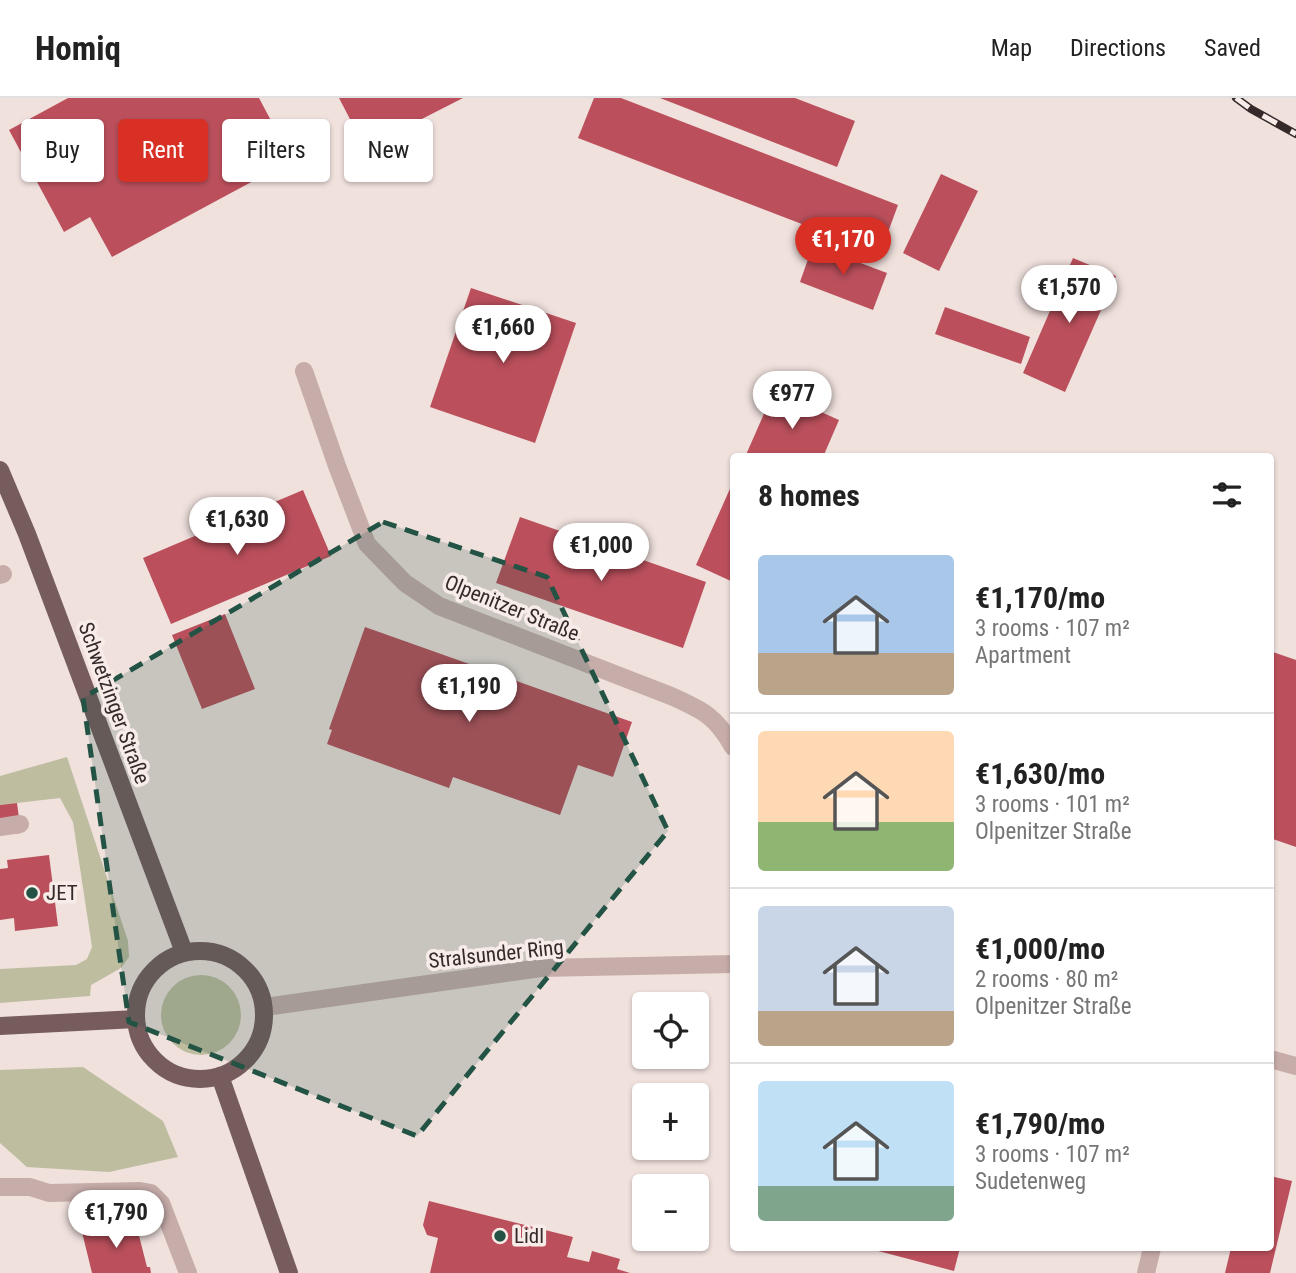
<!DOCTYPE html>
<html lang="en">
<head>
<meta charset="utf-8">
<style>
	body { margin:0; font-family:"Roboto Condensed",sans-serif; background:#f2f2f2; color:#222; height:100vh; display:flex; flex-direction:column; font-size:26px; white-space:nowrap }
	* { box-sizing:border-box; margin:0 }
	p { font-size:23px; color:#767676 }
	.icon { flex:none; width:38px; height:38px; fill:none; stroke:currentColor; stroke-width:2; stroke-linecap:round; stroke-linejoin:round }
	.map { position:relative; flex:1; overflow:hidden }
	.side { position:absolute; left:730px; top:355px; width:544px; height:798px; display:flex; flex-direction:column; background:#fff; border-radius:7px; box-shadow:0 2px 5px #0004 }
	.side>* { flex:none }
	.hud { position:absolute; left:21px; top:21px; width:604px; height:63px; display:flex; gap:14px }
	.tools { position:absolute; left:632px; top:894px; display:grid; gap:14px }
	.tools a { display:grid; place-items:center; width:77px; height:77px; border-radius:7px; background:#fff; box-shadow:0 2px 5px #0004; font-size:35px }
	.price { position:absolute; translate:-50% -60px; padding:0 16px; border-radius:24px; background:#fff; color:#222; font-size:23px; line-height:46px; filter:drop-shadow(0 2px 4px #0008) }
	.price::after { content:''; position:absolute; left:50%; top:42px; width:21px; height:16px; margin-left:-10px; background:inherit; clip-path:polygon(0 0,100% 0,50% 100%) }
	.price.on { background:#d93025; color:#fff }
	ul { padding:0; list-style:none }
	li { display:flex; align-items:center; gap:21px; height:175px; padding:0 28px }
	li+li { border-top:2px solid #e0e0e0 }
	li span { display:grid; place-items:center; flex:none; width:196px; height:140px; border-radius:7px; color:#555 }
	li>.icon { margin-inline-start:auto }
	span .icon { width:84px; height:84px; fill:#fffc; stroke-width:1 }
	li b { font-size:30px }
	h2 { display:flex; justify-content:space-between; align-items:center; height:84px; padding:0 28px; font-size:30px }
	.pill { padding:0 24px; border-radius:7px; background:#fff; box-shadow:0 2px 5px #0004; font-size:24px; line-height:63px }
	.pill.on { background:#d93025; color:#fff }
	header { display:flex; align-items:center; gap:42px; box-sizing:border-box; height:98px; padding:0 35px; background:#fff; border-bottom:2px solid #e0e0e0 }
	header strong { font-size:33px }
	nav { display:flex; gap:38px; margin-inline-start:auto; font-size:24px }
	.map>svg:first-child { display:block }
	.green { fill:#bebd9f }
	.building { fill:#bb505c }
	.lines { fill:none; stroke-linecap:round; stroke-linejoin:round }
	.minor { stroke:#c7adaa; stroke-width:18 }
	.major { stroke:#765c5c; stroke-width:18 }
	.rail-casing { stroke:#35292a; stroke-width:8 }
	.rail { stroke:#f8ece9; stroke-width:5; stroke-dasharray:16; stroke-linecap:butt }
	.marked { fill:#225345; fill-opacity:0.2; stroke:#225345; stroke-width:5; stroke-dasharray:14 9; stroke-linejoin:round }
	.poi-dot { fill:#225345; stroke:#f8ece9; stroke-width:2.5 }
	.labels { text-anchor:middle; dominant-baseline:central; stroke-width:7; stroke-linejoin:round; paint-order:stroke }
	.street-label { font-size:21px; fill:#35292a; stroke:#f8ece9 }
	.poi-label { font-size:21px; fill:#35292a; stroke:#f8ece9; text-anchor:start }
</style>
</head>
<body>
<header>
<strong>Homiq</strong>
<nav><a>Map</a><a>Directions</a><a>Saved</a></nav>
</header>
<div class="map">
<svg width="1296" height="1175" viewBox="0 0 1296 1175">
	<rect width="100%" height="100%" fill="#f0e1dd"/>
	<g class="green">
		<path d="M67 659 128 843 129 859 121 870 91 887 90 898 0 905V871L76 867 87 861 92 849 73 724 60 700 0 707V678Z"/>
		<circle cx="201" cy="917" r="40"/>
		<path d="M83 969 163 1023 178 1059 109 1074 27 1069 0 1045V972Z"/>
	</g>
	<g class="building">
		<path d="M68 0H259L292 62 112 159 90 119 64 134 9 32Z"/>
		<path d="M339 0H463L365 50Z"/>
		<path d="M594 0H621L898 107 880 156 578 40Z"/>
		<path d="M660 0H795L855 23 837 69Z"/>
		<path d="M941 76 978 93 939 173 903 155Z"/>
		<path d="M813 147 887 175 873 212 800 184Z"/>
		<path d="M1073 160 1116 178 1065 294 1023 275Z"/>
		<path d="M471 190 576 225 535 345 430 309Z"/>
		<path d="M945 209 1030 239 1021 266 935 236Z"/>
		<path d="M774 293 839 322 823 359H745Z"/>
		<path d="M733 384V484L696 467Z"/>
		<path d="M303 392 331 458 171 526 143 460Z"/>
		<path d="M520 419 706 484 683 550 496 485Z"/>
		<path d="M225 516 255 591 202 611 172 537Z"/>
		<path d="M365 529 632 624 613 679 578 667 560 717 453 679 449 690 327 646 332 632 329 631Z"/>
		<path d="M1270 553 1296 562V749L1270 740Z"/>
		<path d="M17 705 21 735 0 737V707Z"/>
		<path d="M49 757 58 828 15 833 14 820 0 822V771L8 770 7 762Z"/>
		<path d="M1270 1078 1292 1083 1270 1175H1225L1231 1150H1270Z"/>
		<path d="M429 1103 573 1139 567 1159 589 1164 592 1153 620 1161 617 1171 630 1175H430L438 1140 427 1137 423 1127Z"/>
		<path d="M135 1122 147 1169H150L151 1175H92L82 1134Z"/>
		<path d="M867 1150H960L954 1173Z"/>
	</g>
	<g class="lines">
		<g class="minor">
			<path d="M304 273 337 368 367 446 405 485 439 508 671 598C702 612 716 618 733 649"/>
			<path d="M0 477 3 476"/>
			<path d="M0 729 20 726"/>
			<path d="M265 909 541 870 733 866"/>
			<path d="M1270 961 1296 968"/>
			<path d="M0 1089H30L49 1095 140 1093 151 1095 161 1105 188 1175"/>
			<path d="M1146 1175 1152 1150"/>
		</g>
		<g class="major">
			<path d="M0 372 27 436 184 854"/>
			<circle cx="200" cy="917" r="64"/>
			<path d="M0 928 136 921"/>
			<path d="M220 978 289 1175"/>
		</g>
		<g class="rail-casing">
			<path id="rail" d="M1236 0 1251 11 1296 36"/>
		</g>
		<use href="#rail" class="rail"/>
	</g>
	<path class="marked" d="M383 424 547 479 668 733 417 1038 129 924 83 600Z"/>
	<g class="poi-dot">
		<circle cx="32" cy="795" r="7"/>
		<circle cx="500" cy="1138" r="7"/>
	</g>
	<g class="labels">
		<g class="street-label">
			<text transform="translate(512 510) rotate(22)">Olpenitzer Straße</text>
			<text transform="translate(114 605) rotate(70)">Schwetzinger Straße</text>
			<text transform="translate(496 856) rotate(-6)">Stralsunder Ring</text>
		</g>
		<g class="poi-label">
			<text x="46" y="795">JET</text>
			<text x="514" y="1138">Lidl</text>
		</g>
	</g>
</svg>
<div class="tools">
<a><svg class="icon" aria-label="locate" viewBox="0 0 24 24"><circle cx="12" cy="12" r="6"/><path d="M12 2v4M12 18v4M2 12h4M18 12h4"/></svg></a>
<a>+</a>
<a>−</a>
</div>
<b class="price on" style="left:843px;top:179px">€1,170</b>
<b class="price" style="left:1069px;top:227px">€1,570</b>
<b class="price" style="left:503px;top:267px">€1,660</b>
<b class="price" style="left:792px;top:333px">€977</b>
<b class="price" style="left:237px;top:459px">€1,630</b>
<b class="price" style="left:601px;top:485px">€1,000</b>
<b class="price" style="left:469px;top:626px">€1,190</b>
<b class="price" style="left:116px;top:1152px">€1,790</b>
<div class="hud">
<a class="pill">Buy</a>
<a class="pill on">Rent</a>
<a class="pill">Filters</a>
<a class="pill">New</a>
</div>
<section class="side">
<h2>8 homes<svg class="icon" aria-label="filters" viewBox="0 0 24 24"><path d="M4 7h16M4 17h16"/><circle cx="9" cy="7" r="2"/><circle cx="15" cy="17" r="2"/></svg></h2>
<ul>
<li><span style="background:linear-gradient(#a9c7e8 70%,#b9a48a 0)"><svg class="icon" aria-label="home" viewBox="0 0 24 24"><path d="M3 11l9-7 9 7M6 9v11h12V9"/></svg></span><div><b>€1,170/mo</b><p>3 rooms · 107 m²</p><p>Apartment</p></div></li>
<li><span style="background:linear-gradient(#ffd9b3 65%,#8fb573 0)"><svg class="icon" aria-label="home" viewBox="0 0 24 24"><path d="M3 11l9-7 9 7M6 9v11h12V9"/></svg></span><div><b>€1,630/mo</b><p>3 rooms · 101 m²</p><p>Olpenitzer Straße</p></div></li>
<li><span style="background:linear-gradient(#c9d6e8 75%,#b9a48a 0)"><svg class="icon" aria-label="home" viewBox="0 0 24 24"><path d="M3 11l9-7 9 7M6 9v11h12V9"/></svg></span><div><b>€1,000/mo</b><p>2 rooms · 80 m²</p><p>Olpenitzer Straße</p></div></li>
<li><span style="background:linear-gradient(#bfe0f5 75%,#7fa58c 0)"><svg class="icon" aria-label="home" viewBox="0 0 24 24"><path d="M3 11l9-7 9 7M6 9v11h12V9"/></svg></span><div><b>€1,790/mo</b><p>3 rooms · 107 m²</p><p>Sudetenweg</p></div></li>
</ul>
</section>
</div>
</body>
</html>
